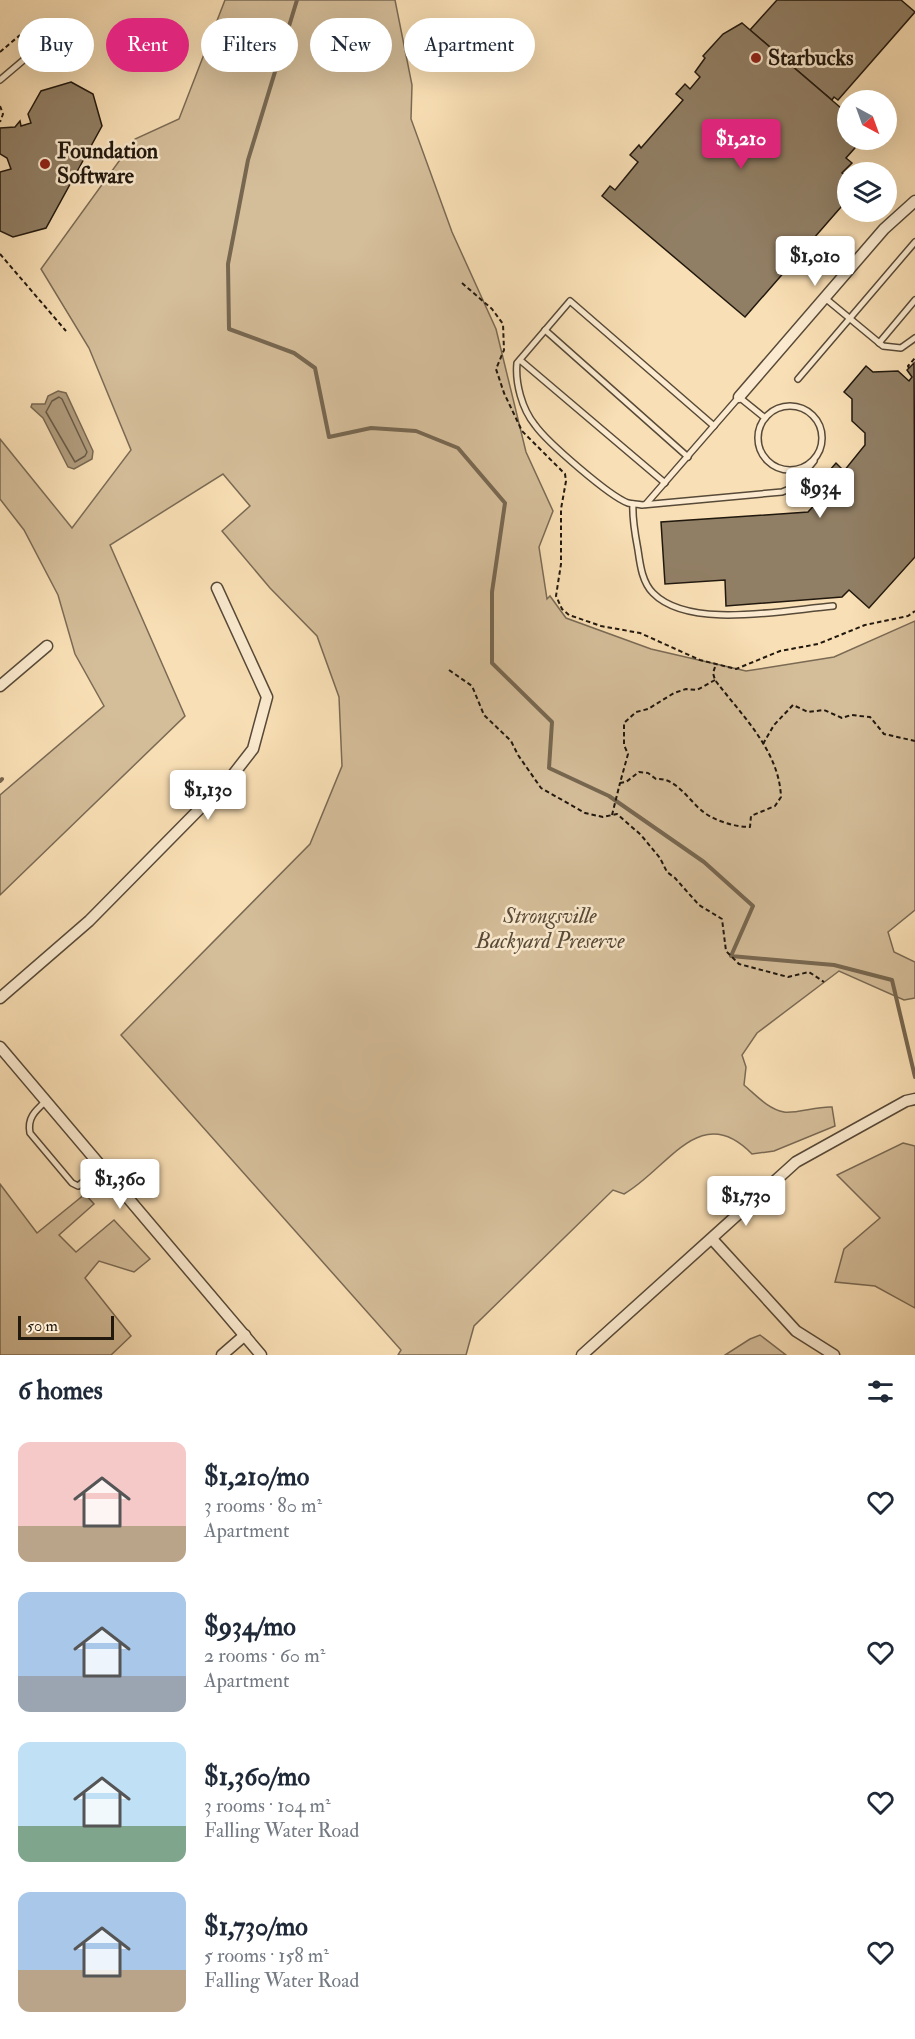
<!DOCTYPE html>
<html lang="en">
<head>
<meta charset="utf-8">
<style>
	body { margin:0; font-family:"IM FELL Double Pica",serif; background:#f2f2f3; color:#1f2937; height:100vh; display:flex; flex-direction:column; font-size:22px; white-space:nowrap }
	* { box-sizing:border-box; margin:0 }
	p { font-size:20px; color:#747a83 }
	.icon { flex:none; width:33px; height:33px; fill:none; stroke:currentColor; stroke-width:2; stroke-linecap:round; stroke-linejoin:round }
	.map { position:relative; height:1355px; overflow:hidden }
	.details { display:flex; flex-direction:column; background:#fff; flex:1 }
	.details>* { flex:none }
	.top-card { position:absolute; left:18px; top:18px; width:600px; height:54px; display:flex; gap:12px }
	.needle { width:39px; rotate:139deg }
	.tools { position:absolute; left:837px; top:90px; display:grid; gap:12px }
	.tools a { display:grid; place-items:center; width:60px; height:60px; border-radius:50%; background:#fff; box-shadow:0 6px 24px #0002; font-size:30px }
	.scale { position:absolute; left:18px; bottom:15px; width:96px; box-sizing:border-box; padding-left:6px; border:3px solid #21180e; border-top:0; font-size:16px; line-height:21px; white-space:nowrap; color:#21180e; -webkit-text-stroke:4px #fbeacf; paint-order:stroke }
	.price { position:absolute; translate:-50% -51px; padding:0 14px; border-radius:6px; background:#fff; color:#222; font-size:20px; line-height:39px; filter:drop-shadow(0 2px 3px #0008) }
	.price::after { content:''; position:absolute; left:50%; top:36px; width:18px; height:14px; margin-left:-9px; background:inherit; clip-path:polygon(0 0,100% 0,50% 100%) }
	.price.on { background:#db2777; color:#fff }
	ul { padding:0; list-style:none }
	li { display:flex; align-items:center; gap:18px; height:150px; padding:0 18px }
	li span { display:grid; place-items:center; flex:none; width:168px; height:120px; border-radius:12px; color:#555 }
	li>.icon { margin-inline-start:auto }
	span .icon { width:72px; height:72px; fill:#fffc; stroke-width:1 }
	li b { font-size:26px }
	h2 { display:flex; justify-content:space-between; align-items:center; height:72px; padding:0 18px; font-size:26px }
	.pill { padding:0 21px; border-radius:27px; background:#fff; box-shadow:0 6px 24px #0002; font-size:21px; line-height:54px }
	.pill.on { background:#db2777; color:#fff }
	.map>svg:first-child { display:block }
	.green { fill:#d4bd99; stroke:#7a6a54; stroke-width:1.5 }
	.water { fill:#b09b7c; stroke:#776750; stroke-width:1.5 }
	.lines { fill:none; stroke-linecap:round; stroke-linejoin:round }
	.shore { stroke:#685a45; stroke-width:1.5 }
	.stream { stroke:#776750; stroke-width:4 }
	.building { fill:#917f65; stroke:#21180e; stroke-width:1.5 }
	.service-casing { stroke:#574a38; stroke-width:8 }
	.minor-casing { stroke:#574a38; stroke-width:13 }
	.path { stroke:#21180e; stroke-width:2; stroke-dasharray:4.5 3; stroke-linecap:butt }
	.service { stroke:#fbeacf; stroke-width:5 }
	.minor { stroke:#fbeacf; stroke-width:10 }
	.poi-dot { fill:#8f2418; stroke:#fbeacf; stroke-width:2 }
	.labels { text-anchor:middle; dominant-baseline:central; stroke-width:5; stroke-linejoin:round; paint-order:stroke }
	.poi-label { font-size:22px; font-weight:bold; fill:#21180e; stroke:#fbeacf; text-anchor:start }
	.park-label { font-size:22px; font-style:italic; fill:#574a38; stroke:#fbeacf }
</style>
</head>
<body>
<div class="map">
<svg width="915" height="1355" viewBox="0 0 915 1355">
	<rect width="100%" height="100%" fill="#f9dfb5"/>
	<filter id="stains"><feTurbulence type="fractalNoise" baseFrequency=".00333" numOctaves="4"/><feColorMatrix values="0 0 0 0 .2 0 0 0 0 .09 0 0 0 0 .02 0 0 0 .5 -.17"/></filter>
	<radialGradient id="worn" r=".72"><stop offset=".6" stop-color="#630" stop-opacity="0"/><stop offset="1" stop-color="#630" stop-opacity=".3"/></radialGradient>
	<g class="green">
		<path d="M225 0H395L412 85 411 119 452 232 496 329 526 452 553 511 539 547 547 599 550 596 566 618 651 649 746 671 834 657 915 621V910L888 932 894 952 915 962V998L904 1000 839 971 757 1033 742 1055 746 1067 744 1085C756 1095 768 1109 784 1112 795 1114 818 1106 832 1107L835 1126 774 1151 752 1154C700 1100 668 1169 624 1194L613 1190 474 1326 466 1355H398L401 1350 121 1035 310 844 342 766 339 697 317 636 270 588 222 531 250 506 223 474 110 545 185 716 0 895V795L104 706 75 654 58 595 24 530 0 499V439L72 528 131 450 89 348 41 269 135 139 179 119Z"/>
		<path d="M903 1143 915 1146V1308L875 1286 835 1282 844 1249 880 1218 837 1175Z"/>
		<path d="M0 1184 37 1233 85 1194 94 1204 59 1235 76 1252 114 1220 150 1259 134 1272 99 1261 85 1278 131 1336 111 1355H0Z"/>
		<path d="M760 1335 786 1355H725L750 1339Z"/>
	</g>
	<path class="water" d="M58 391 66 393 93 451 92 459 74 469 68 467 43 418 31 407 32 404H45L48 396Z"/>
	<g class="lines">
		<path class="shore" d="M59 397 62 399 87 452 85 456 75 462 46 412 52 401Z"/>
		<g class="stream">
			<path d="M297 0 248 160 228 264 229 329 294 353 315 368 329 437 371 428 416 431 458 448 505 503 492 592V663L552 722 549 768 609 796 704 862 753 906 731 956 834 965 892 980 915 1077"/>
			<path d="M0 781 2 779"/>
		</g>
	</g>
	<g class="building">
		<path d="M777 0H901L915 12 838 100 834 97 832 100 750 30Z"/>
		<path d="M742 23 848 114V140H862L846 158 852 163 842 173 848 177V199L745 317 602 196 610 186 615 190 638 162 630 155 639 145 641 148 683 100 676 94 685 84 690 89 700 77 695 72 705 58 703 56 723 34Z"/>
		<path d="M71 82 93 94 102 126 46 228 13 237 0 231V172L11 169 7 158 0 154V128L15 127 20 121 21 126 31 123 28 114 41 91Z"/>
		<path d="M914 363 915 557 869 608 849 590 842 597 726 606 725 580 665 584 661 522 808 512 831 487 822 479 836 463 844 471 865 445V433L852 421V399L844 392 866 366 873 372 898 371 909 381 912 377 907 370Z"/>
	</g>
	<g class="lines">
		<g class="service-casing">
			<g id="service">
				<path d="M0 80 66 24"/>
				<path d="M825 298 883 346 901 348 915 338"/>
				<path d="M545 330 688 457"/>
				<path d="M879 343 915 300"/>
				<path d="M520 360 665 483"/>
				<path d="M798 379 915 242"/>
				<circle cx="790" cy="438" r="32"/>
				<path d="M714 426 570 301 517 363C515 383 522 409 535 425 547 442 609 496 628 503 632 504 638 504 642 505L782 492 792 488 814 461"/>
				<path d="M633 504C632 519 635 534 638 550 640 564 642 582 653 593 689 630 784 610 833 606"/>
				<path d="M646 504 739 397 765 418"/>
				<path d="M46 1101C35 1111 27 1118 30 1133L72 1183 78 1186 102 1167"/>
			</g>
		</g>
		<g class="minor-casing">
			<g id="minor">
				<path d="M739 397 884 229 915 201"/>
				<path d="M0 686 47 646"/>
				<path d="M0 998 89 921 232 776 253 749 267 697 217 588"/>
				<path d="M0 1047 261 1355"/>
				<path d="M712 1239 796 1331 834 1355"/>
				<path d="M222 1355 245 1335"/>
				<path d="M582 1355 796 1162 906 1101 915 1099"/>
			</g>
		</g>
		<g class="path">
			<path d="M0 52 20 35"/>
			<path d="M0 106 3 114 0 122"/>
			<path d="M0 254 66 331"/>
			<path d="M462 283 492 309 503 324 504 350 496 369 504 393 522 431 565 474 566 481 561 509V564L556 596 562 609 569 615 601 626 640 633 700 660 736 669 780 651 818 644 865 625 908 616 915 611"/>
			<path d="M909 368 908 366 915 358"/>
			<path d="M449 670 472 686 484 715 511 741 518 755 541 788 585 813 603 817 617 814 641 835 660 858 667 872 675 878 699 905 722 919 726 951 739 964 788 977 809 972 824 982"/>
			<path d="M715 680 697 690 686 689 674 693 648 709 636 712 624 723V745L628 754 620 783 626 782 639 772 648 773 656 779C675 777 688 799 701 810 712 820 734 827 750 827L751 816 775 806 781 797C779 750 742 716 715 680L713 673 715 667"/>
			<path d="M763 744 774 725 793 705 808 712 824 710 842 718 851 715 870 717 884 734 915 741"/>
			<path d="M612 815 620 783"/>
		</g>
		<use href="#service" class="service"/>
		<use href="#minor" class="minor"/>
	</g>
	<g class="poi-dot">
		<circle cx="756" cy="58" r="6"/>
		<circle cx="45" cy="164" r="6"/>
	</g>
	<g class="labels">
		<g class="poi-label">
			<text x="768" y="58">Starbucks</text>
			<text x="57" y="151">Foundation<tspan x="57" dy="25">Software</tspan></text>
		</g>
		<g class="park-label">
			<text x="550" y="916">Strongsville<tspan x="550" dy="25">Backyard Preserve</tspan></text>
		</g>
	</g>
	<rect width="100%" height="100%" filter="url(#stains)"/>
	<rect width="100%" height="100%" fill="url(#worn)"/>
</svg>
<div class="tools">
<a><svg class="needle" viewBox="-14 -14 28 28"><path d="M0-13l5 13h-10z" fill="#e53935"/><path d="M0 13l5-13h-10z" fill="#747a83"/></svg></a>
<a><svg class="icon" aria-label="layers" viewBox="0 0 24 24"><path d="M12 4l9 5-9 5-9-5zM3 14l9 5 9-5"/></svg></a>
</div>
<div class="scale">50 m</div>
<b class="price on" style="left:741px;top:170px">$1,210</b>
<b class="price" style="left:815px;top:287px">$1,010</b>
<b class="price" style="left:820px;top:519px">$934</b>
<b class="price" style="left:208px;top:821px">$1,130</b>
<b class="price" style="left:120px;top:1210px">$1,360</b>
<b class="price" style="left:746px;top:1227px">$1,730</b>
<div class="top-card">
<a class="pill">Buy</a>
<a class="pill on">Rent</a>
<a class="pill">Filters</a>
<a class="pill">New</a>
<a class="pill">Apartment</a>
</div>
</div>
<section class="details">
<h2>6 homes<svg class="icon" aria-label="filters" viewBox="0 0 24 24"><path d="M4 7h16M4 17h16"/><circle cx="9" cy="7" r="2"/><circle cx="15" cy="17" r="2"/></svg></h2>
<ul>
<li><span style="background:linear-gradient(#f6c9c9 70%,#b9a48a 0)"><svg class="icon" aria-label="home" viewBox="0 0 24 24"><path d="M3 11l9-7 9 7M6 9v11h12V9"/></svg></span><div><b>$1,210/mo</b><p>3 rooms · 80 m²</p><p>Apartment</p></div><svg class="icon" aria-label="heart" viewBox="0 0 24 24"><path d="M12 20l-8-8c-3-5 5-10 8-4 3-6 11-1 8 4z"/></svg></li>
<li><span style="background:linear-gradient(#a9c7e8 70%,#9aa5b1 0)"><svg class="icon" aria-label="home" viewBox="0 0 24 24"><path d="M3 11l9-7 9 7M6 9v11h12V9"/></svg></span><div><b>$934/mo</b><p>2 rooms · 60 m²</p><p>Apartment</p></div><svg class="icon" aria-label="heart" viewBox="0 0 24 24"><path d="M12 20l-8-8c-3-5 5-10 8-4 3-6 11-1 8 4z"/></svg></li>
<li><span style="background:linear-gradient(#bfe0f5 70%,#7fa58c 0)"><svg class="icon" aria-label="home" viewBox="0 0 24 24"><path d="M3 11l9-7 9 7M6 9v11h12V9"/></svg></span><div><b>$1,360/mo</b><p>3 rooms · 104 m²</p><p>Falling Water Road</p></div><svg class="icon" aria-label="heart" viewBox="0 0 24 24"><path d="M12 20l-8-8c-3-5 5-10 8-4 3-6 11-1 8 4z"/></svg></li>
<li><span style="background:linear-gradient(#a9c7e8 65%,#b9a48a 0)"><svg class="icon" aria-label="home" viewBox="0 0 24 24"><path d="M3 11l9-7 9 7M6 9v11h12V9"/></svg></span><div><b>$1,730/mo</b><p>5 rooms · 158 m²</p><p>Falling Water Road</p></div><svg class="icon" aria-label="heart" viewBox="0 0 24 24"><path d="M12 20l-8-8c-3-5 5-10 8-4 3-6 11-1 8 4z"/></svg></li>
</ul>
</section>
</body>
</html>
